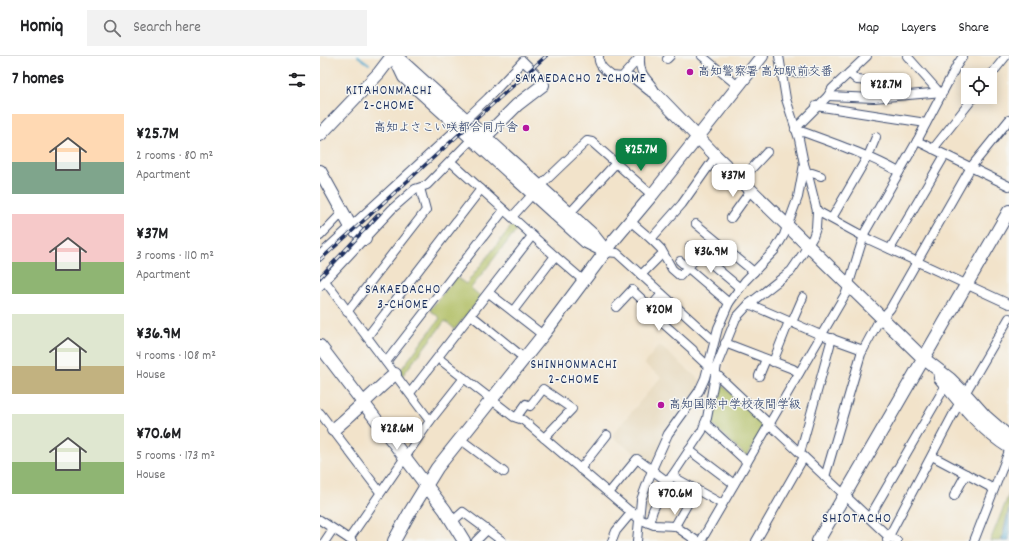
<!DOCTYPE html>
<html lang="en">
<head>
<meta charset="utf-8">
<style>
	body { margin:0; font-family:Dekko,"Klee One",sans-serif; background:#f2f2f2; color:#202124; height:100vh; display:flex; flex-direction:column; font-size:15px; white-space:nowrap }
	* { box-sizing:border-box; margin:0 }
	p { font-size:13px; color:#757577 }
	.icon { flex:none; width:22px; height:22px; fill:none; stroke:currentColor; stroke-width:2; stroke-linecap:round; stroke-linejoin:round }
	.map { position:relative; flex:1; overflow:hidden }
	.panel { display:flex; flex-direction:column; background:#fff; width:320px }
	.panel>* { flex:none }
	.buttons { position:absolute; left:641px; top:12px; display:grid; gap:8px }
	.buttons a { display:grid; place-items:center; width:36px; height:36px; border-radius:0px; background:#fff; box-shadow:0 2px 10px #0003; font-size:20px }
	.price { position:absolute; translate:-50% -34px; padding:0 9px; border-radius:8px; background:#fff; color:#222; font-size:13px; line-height:26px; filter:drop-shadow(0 1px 2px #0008) }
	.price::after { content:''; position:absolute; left:50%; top:24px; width:12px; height:9px; margin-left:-6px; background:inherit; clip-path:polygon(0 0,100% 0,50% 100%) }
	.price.current { background:#0b8043; color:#fff }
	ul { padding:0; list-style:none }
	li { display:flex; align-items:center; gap:12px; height:100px; padding:0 12px }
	li span { display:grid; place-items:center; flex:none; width:112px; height:80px; border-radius:0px; color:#555 }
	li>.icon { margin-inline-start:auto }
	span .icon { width:48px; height:48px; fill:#fffc; stroke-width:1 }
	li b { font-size:17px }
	h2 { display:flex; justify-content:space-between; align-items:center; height:48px; padding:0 12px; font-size:17px }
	header { display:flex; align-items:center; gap:24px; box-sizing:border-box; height:56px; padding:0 20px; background:#fff; border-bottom:1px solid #e0e0e0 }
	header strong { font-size:19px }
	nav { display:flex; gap:22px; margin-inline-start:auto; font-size:14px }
	.search { width:280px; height:36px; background:#f2f2f2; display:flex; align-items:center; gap:10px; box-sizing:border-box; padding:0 14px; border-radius:0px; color:#757577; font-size:15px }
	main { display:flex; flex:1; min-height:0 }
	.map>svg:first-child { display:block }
	.built { fill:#e5d6b8 }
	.green { fill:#aebc5e; stroke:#64765e }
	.water { fill:#52a7ce; stroke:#366b96 }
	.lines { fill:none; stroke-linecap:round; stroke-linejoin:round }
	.stream { stroke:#52a7ce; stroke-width:2 }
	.street-casing { stroke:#3b4a6e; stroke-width:10 }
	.secondary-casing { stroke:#3b4a6e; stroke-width:14 }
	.street { stroke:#fff; stroke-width:8 }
	.secondary { stroke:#fff; stroke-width:12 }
	.rail-casing { stroke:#1b2f5e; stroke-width:3.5 }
	.rail { stroke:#f6f6f2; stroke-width:2; stroke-dasharray:6; stroke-linecap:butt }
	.poi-dot { fill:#b5179e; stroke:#f6f6f2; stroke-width:1.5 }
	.labels { text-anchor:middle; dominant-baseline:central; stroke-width:3; stroke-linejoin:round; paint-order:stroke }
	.poi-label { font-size:12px; fill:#1b2f5e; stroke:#f6f6f2; text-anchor:start }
	.neighbourhood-label { font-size:13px; letter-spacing:1px; fill:#1b2f5e; stroke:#f6f6f2 }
	.quarter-label { font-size:14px; letter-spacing:1px; fill:#1b2f5e; stroke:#f6f6f2 }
</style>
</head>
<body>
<header>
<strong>Homiq</strong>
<div class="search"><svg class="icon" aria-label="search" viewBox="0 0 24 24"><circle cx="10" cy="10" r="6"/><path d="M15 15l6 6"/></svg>Search here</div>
<nav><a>Map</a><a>Layers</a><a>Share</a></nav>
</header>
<main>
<section class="panel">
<h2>7 homes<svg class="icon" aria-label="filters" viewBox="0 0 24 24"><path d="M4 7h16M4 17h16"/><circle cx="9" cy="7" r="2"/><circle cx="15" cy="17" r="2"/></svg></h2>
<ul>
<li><span style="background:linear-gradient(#ffd9b3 60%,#7fa58c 0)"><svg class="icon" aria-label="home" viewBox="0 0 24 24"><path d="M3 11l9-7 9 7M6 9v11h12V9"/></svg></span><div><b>¥25.7M</b><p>2 rooms · 80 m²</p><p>Apartment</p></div></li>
<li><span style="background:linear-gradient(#f6c9c9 60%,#8fb573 0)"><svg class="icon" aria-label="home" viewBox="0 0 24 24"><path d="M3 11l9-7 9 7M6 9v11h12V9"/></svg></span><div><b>¥37M</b><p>3 rooms · 110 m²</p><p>Apartment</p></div></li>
<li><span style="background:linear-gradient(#dfe7d0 65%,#c2b280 0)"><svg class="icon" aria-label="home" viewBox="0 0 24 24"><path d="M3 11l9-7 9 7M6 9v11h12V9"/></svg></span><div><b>¥36.9M</b><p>4 rooms · 108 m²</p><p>House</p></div></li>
<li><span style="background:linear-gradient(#dfe7d0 60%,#8fb573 0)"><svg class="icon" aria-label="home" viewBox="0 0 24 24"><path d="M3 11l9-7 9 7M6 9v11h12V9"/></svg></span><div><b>¥70.6M</b><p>5 rooms · 173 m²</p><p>House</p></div></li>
</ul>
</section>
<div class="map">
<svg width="689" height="485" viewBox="0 0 689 485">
	<rect width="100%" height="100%" fill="#f6f6f2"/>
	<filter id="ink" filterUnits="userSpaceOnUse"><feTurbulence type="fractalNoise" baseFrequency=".025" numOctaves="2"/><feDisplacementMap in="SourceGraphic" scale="8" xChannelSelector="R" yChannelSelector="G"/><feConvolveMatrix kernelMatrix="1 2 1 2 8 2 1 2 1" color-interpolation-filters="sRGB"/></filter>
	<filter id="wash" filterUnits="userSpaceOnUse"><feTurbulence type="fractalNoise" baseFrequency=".012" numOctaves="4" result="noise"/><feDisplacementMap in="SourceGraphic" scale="16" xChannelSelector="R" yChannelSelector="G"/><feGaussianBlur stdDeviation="0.9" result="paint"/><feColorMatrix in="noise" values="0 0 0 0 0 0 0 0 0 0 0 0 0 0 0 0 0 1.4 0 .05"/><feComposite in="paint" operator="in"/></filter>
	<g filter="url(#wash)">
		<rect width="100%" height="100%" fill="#f2e3ca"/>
		<path class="built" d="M339 289 382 326 331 409 291 380 341 321 324 308Z"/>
		<g class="green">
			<path d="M193 168 198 172 151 232 161 241 135 273 125 265 82 320 79 316 120 262 110 254 136 221 146 228Z"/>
			<path d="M399 326 443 367V372L427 401 389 365 396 327Z"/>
			<path d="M689 438V451L681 485H670Z"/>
		</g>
		<path class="water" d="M689 454V485H682Z"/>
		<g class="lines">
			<path class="stream" d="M38 0 49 8"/>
		</g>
	</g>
	<g filter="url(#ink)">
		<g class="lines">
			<g class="street-casing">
				<g id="street">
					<path d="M279 0C277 9 286 15 292 20L313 22 329 35 337 39C330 22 319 23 320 2"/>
					<path d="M382 0 418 30"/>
					<path d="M587 0 619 36"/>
					<path d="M347 3 350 0"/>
					<path d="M462 17 484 16"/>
					<path d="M529 17 537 24 574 27 583 39"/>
					<path d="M670 20 686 0"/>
					<path d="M302 21 320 1"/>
					<path d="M508 40 554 42 623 36"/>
					<path d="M496 50 606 67"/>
					<path d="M145 64 168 42 203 5 220 22 223 29"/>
					<path d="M475 73C510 86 547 98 579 116"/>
					<path d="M475 73 508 40 512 33 547 0"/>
					<path d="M597 85 689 130"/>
					<path d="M613 93 654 41"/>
					<path d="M131 106 235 200 193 255"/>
					<path d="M488 118 492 117 501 120"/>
					<path d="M421 124 447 96"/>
					<path d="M497 155 550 184 689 248"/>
					<path d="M249 158 296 107"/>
					<path d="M192 161 219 131 267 85 272 86 332 139"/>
					<path d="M411 162 431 134"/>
					<path d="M512 162 549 98 556 81"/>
					<path d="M310 165 331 183 362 148 396 100"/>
					<path d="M376 168 434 216"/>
					<path d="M0 180 22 157"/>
					<path d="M331 183 341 193 352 213 360 220 380 198"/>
					<path d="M370 190 420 232"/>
					<path d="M570 193 625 99"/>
					<path d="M286 196 297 197 394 285"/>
					<path d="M0 199 139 71"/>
					<path d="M235 200 264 225"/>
					<path d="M360 205 409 247"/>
					<path d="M321 219 340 200 344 199"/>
					<path d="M5 225 110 365 144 322"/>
					<path d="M0 230 72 153 95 133 107 129 148 87 156 82"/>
					<path d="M169 237 223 279"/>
					<path d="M342 238 328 254 373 294V296L569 481 577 485"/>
					<path d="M429 248 496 277 543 294"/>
					<path d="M296 251 312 234 330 251"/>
					<path d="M27 256 104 157 106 154 100 132"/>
					<path d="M151 259 199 298"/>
					<path d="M47 281 161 133"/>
					<path d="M405 287 473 313 479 317"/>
					<path d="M118 302 194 361 203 364 319 463 334 469 355 470 377 485"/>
					<path d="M66 306 184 154"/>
					<path d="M453 306 468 268 473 264 483 241"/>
					<path d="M439 320 446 303"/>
					<path d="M90 337 212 180"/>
					<path d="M0 357 60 436"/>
					<path d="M198 362V359L206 348 210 350 223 333 252 353 224 382"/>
					<path d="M385 367 427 406"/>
					<path d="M140 383 184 416"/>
					<path d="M369 394 414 428"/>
					<path d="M480 397 512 282"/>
					<path d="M612 400 674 433"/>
					<path d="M260 413 287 379"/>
					<path d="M352 420 402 448"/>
					<path d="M505 421 541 298 557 268 570 253 651 111 689 64"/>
					<path d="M289 437 317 403 348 426"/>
					<path d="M634 440 646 418"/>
					<path d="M549 462 626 329"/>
					<path d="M0 464 32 485"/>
					<path d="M133 465 143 456 182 485"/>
					<path d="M329 467 333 454 344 432 382 375 387 362 397 309 416 262 429 248 471 215 484 196 493 181 496 172 497 155 489 123 484 108 479 83 466 43 459 0"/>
					<path d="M355 470 376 433"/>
					<path d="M29 483 110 365"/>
					<path d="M567 484 636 353 689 262"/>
					<path d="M5 485 13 473"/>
					<path d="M156 485 167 474"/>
					<path d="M292 485 296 475 312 456"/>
					<path d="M317 485 321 444 334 409 348 378 379 335 385 322 398 272 409 247 425 225 455 194 464 179 478 141 484 108"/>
					<path d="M381 485 526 237 545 176 597 85 637 9 643 0"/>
					<path d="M436 485 484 401"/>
					<path d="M654 485 689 395"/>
				</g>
			</g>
			<g class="secondary-casing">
				<g id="secondary">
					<path d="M74 0 84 21 266 186 286 196"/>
					<path d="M78 2 273 179 284 193"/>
					<path d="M337 39 396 100 603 302 630 323 648 341 665 360 689 381"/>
					<path d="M0 79 59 17 72 0"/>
					<path d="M162 79 170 76 197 49 223 29"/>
					<path d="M0 115 31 171 45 183"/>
					<path d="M0 290 125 454 144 485"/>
					<path d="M620 322C641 347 661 374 689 391"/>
					<path d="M13 374C35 356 54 336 75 318"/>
					<path d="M74 485 90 456 117 412 223 279 295 183 332 139 442 0"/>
					<path d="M498 485 689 155"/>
				</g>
			</g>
			<use href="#street" class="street"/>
			<use href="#secondary" class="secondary"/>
			<g class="rail-casing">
				<g id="rail">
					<path d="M0 204 226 0"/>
					<path d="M0 221 59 158"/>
				</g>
			</g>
			<use href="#rail" class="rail"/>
		</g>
	</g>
	<g class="poi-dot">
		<circle cx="370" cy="16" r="4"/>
		<circle cx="206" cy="72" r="4"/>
		<circle cx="341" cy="349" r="4"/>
	</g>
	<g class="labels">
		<g class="poi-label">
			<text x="378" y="16">高知警察署 高知駅前交番</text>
			<text x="198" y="72" text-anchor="end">高知よさこい咲都合同庁舎</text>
			<text x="349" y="349">高知国際中学校夜間学級</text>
		</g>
		<g class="neighbourhood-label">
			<text x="261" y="23">SAKAEDACHO 2-CHOME</text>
			<text x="69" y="35">KITAHONMACHI<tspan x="69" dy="15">2-CHOME</tspan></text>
			<text x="83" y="234">SAKAEDACHO<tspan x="83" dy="15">3-CHOME</tspan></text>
			<text x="254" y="309">SHINHONMACHI<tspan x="254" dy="15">2-CHOME</tspan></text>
		</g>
		<g class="quarter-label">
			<text x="537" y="463">SHIOTACHO</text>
		</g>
	</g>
</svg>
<div class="buttons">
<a><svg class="icon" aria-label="locate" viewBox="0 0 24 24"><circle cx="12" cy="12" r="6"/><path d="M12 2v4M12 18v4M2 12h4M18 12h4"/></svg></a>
</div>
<b class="price" style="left:566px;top:51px">¥28.7M</b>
<b class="price current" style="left:321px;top:116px">¥25.7M</b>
<b class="price" style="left:413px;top:142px">¥37M</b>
<b class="price" style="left:391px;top:218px">¥36.9M</b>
<b class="price" style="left:339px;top:276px">¥20M</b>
<b class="price" style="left:77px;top:395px">¥28.6M</b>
<b class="price" style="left:355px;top:460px">¥70.6M</b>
</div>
</main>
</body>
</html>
